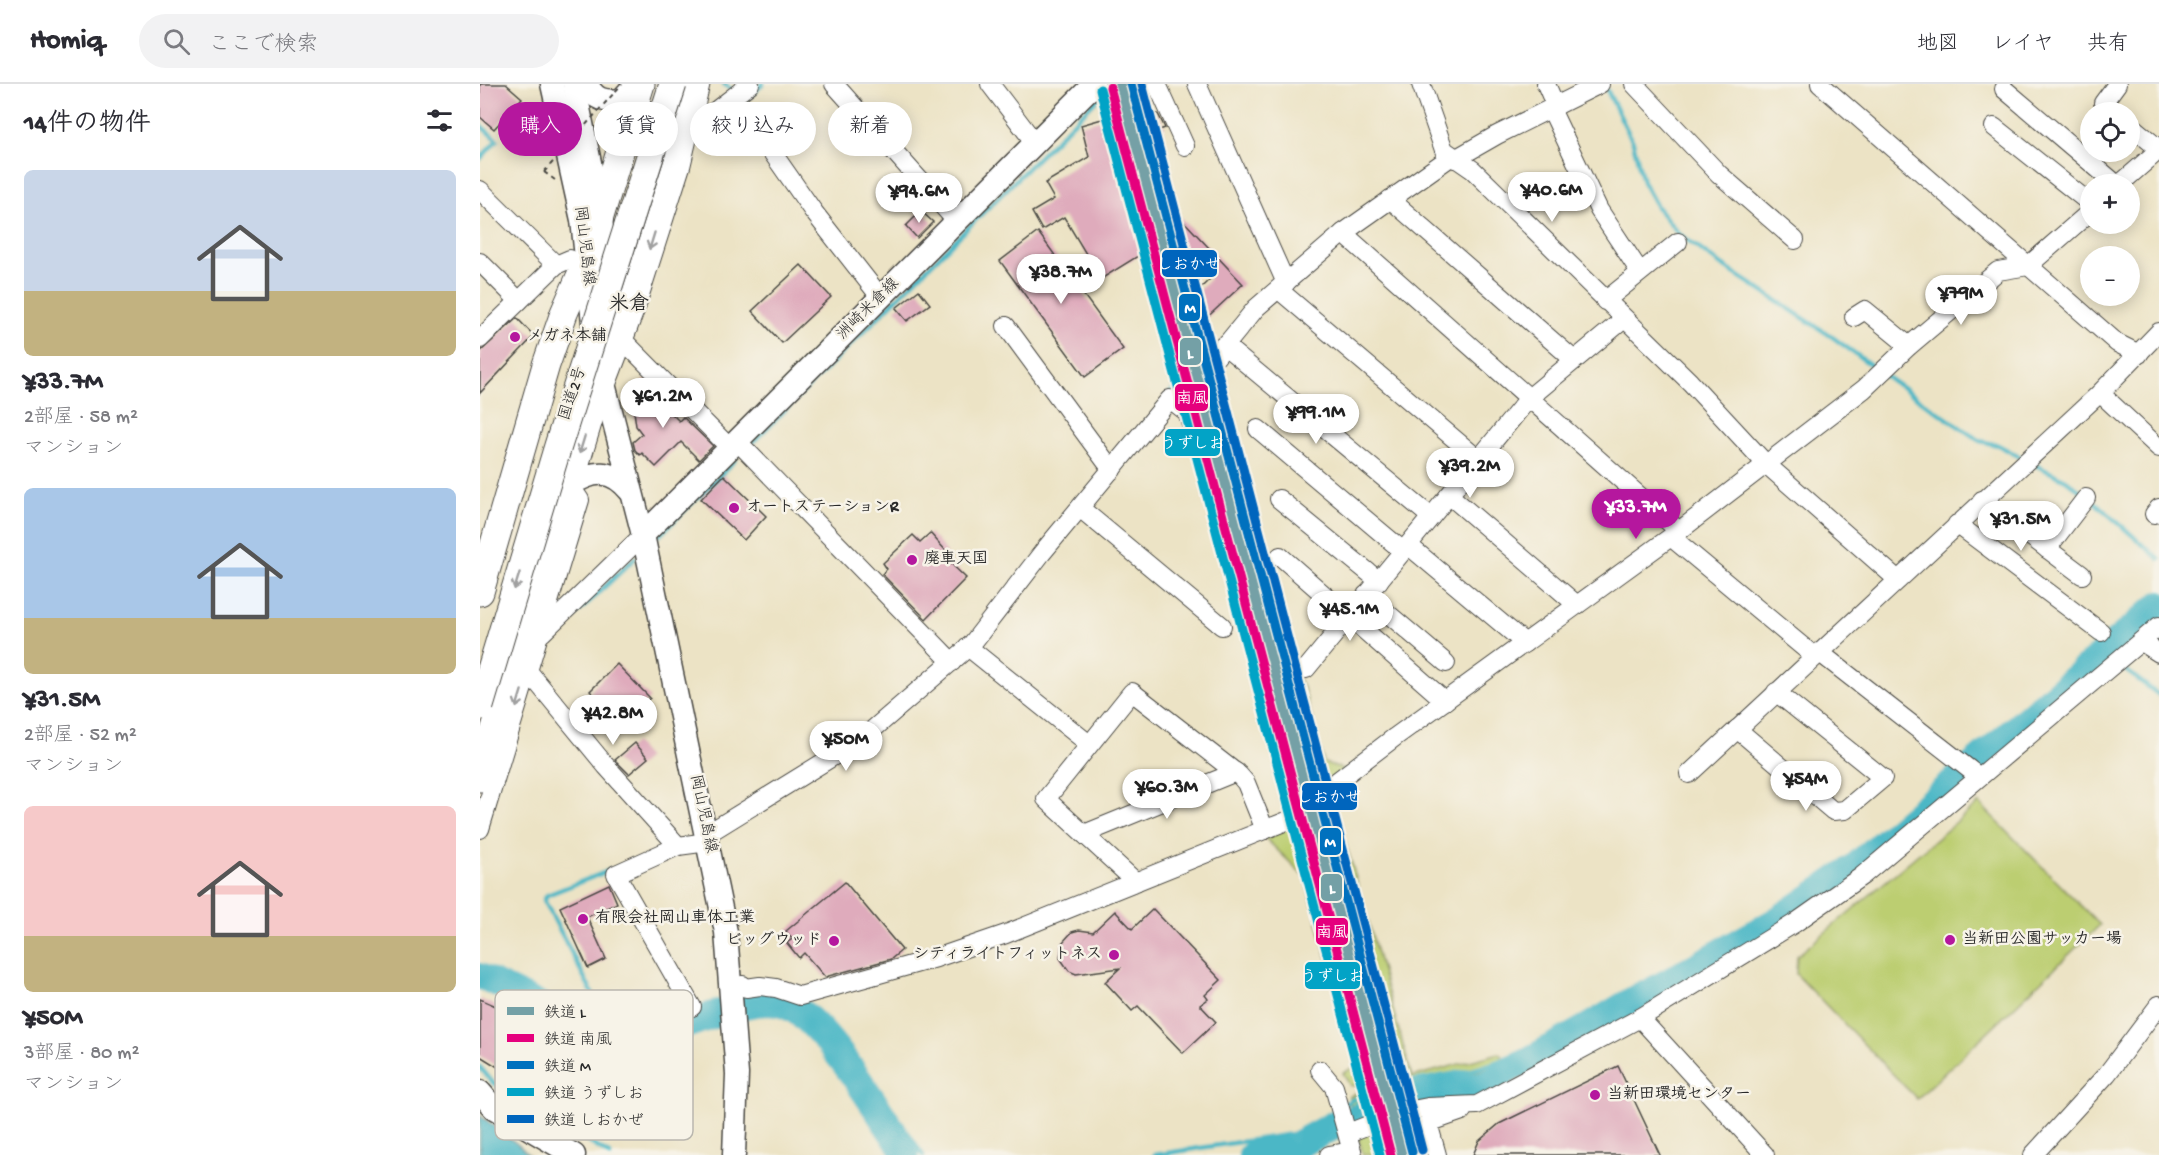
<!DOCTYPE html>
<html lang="ja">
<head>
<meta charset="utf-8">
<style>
	body { margin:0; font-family:"Gochi Hand","Klee One",sans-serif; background:#f2f2f3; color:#2b2b33; height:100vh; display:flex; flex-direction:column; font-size:22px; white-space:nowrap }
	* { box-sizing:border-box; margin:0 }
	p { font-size:20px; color:#7c7c81 }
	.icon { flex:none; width:33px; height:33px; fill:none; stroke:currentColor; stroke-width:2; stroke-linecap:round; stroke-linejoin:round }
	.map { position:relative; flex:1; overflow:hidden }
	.panel { display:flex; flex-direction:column; background:#fff; width:480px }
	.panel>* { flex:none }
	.guide { position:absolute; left:18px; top:18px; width:570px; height:54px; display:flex; gap:12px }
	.controls { position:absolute; left:1600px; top:18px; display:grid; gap:12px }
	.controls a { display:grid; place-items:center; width:60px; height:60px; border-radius:50%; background:#fff; box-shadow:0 3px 15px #0003; font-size:30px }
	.price { position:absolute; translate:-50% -51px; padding:0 14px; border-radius:21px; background:#fff; color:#222; font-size:20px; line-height:39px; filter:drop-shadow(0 2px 3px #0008) }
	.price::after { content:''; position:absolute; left:50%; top:36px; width:18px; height:14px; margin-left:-9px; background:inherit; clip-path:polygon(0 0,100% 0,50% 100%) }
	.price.current { background:#b5179e; color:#fff }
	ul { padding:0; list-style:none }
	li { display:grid; align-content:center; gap:12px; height:318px; padding:0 24px }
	li span { display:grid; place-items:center; height:186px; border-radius:9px; color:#555 }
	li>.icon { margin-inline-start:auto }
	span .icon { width:108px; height:108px; fill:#fffc; stroke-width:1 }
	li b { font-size:26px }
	h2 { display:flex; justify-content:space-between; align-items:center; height:72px; padding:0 24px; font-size:26px }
	.pill { padding:0 21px; border-radius:27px; background:#fff; box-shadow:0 3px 15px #0003; font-size:21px; line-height:54px }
	.pill.current { background:#b5179e; color:#fff }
	header { display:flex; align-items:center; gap:36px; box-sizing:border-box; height:84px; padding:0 30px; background:#fff; border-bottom:2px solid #e1e1e2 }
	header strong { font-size:28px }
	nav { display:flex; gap:33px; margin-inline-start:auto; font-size:21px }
	.search { width:420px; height:54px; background:#f2f2f3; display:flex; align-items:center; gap:15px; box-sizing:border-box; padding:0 21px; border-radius:33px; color:#7c7c81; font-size:22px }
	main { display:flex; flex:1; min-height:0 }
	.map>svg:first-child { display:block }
	.green { fill:#bcce71; stroke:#747c4e; stroke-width:1.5 }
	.water { fill:#4bb7c6; stroke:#3b7178; stroke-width:1.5 }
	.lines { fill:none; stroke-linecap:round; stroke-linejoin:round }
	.stream { stroke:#4bb7c6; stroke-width:4.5 }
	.river { stroke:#4bb7c6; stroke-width:26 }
	.building { fill:#dfabbc }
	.minor-casing { stroke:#484742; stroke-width:20 }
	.major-casing { stroke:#484742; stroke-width:25 }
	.highway-casing { stroke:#484742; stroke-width:29 }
	.path { stroke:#484742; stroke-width:2; stroke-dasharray:4.5 4.5; stroke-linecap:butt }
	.minor { stroke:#fff; stroke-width:18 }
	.major { stroke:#fff; stroke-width:22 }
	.highway { stroke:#fff; stroke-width:27 }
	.highway-bridge-casing { stroke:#484742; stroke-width:29; stroke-linecap:butt }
	.path-bridge { stroke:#484742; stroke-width:2; stroke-dasharray:4.5 4.5; stroke-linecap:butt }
	.highway-bridge { stroke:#fff; stroke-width:27 }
	.rail-1-casing { stroke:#f7f3e8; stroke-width:14 }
	.rail-2-casing { stroke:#f7f3e8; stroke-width:14 }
	.rail-3-casing { stroke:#f7f3e8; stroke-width:14 }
	.rail-4-casing { stroke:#f7f3e8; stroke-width:14 }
	.rail-5-casing { stroke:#f7f3e8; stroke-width:14 }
	.rail-1 { stroke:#74a0a6; stroke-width:9 }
	.rail-2 { stroke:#e5007d; stroke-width:9 }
	.rail-3 { stroke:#0071be; stroke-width:9 }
	.rail-4 { stroke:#02a3c6; stroke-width:9 }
	.rail-5 { stroke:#0065bd; stroke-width:9 }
	.oneway { stroke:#a0a0a0 }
	.poi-dot { fill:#b5179e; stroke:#f7f3e8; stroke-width:2 }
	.labels { text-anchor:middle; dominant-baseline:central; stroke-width:5; stroke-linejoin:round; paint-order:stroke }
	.street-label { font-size:16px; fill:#2b2b2b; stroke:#f7f3e8 }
	.poi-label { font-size:16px; font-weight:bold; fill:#2b2b2b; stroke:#f7f3e8; text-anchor:start }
	.quarter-label { font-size:20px; font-weight:bold; fill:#2b2b2b; stroke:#f7f3e8 }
	.key { fill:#f7f3e8; stroke:#bab7af; stroke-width:1.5 }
	.key-label { font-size:16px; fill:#2b2b2b }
	.line-badge { stroke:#f7f3e8; stroke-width:2 }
	.badge-label { font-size:16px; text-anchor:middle; font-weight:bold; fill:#fff }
</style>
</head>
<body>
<header>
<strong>Homiq</strong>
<div class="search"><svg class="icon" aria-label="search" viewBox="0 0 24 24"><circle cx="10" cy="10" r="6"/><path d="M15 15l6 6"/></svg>ここで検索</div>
<nav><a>地図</a><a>レイヤ</a><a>共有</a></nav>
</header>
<main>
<section class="panel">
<h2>14件の物件<svg class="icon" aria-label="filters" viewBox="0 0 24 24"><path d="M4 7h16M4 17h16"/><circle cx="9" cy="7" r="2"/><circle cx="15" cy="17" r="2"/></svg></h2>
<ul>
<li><span style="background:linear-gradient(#c9d6e8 65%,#c2b280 0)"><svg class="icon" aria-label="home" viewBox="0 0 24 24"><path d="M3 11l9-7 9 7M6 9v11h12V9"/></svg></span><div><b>¥33.7M</b><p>2部屋 · 58 m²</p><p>マンション</p></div></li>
<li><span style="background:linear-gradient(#a9c7e8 70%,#c2b280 0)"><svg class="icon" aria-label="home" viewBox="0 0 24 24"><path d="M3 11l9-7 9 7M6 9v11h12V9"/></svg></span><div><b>¥31.5M</b><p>2部屋 · 52 m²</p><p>マンション</p></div></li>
<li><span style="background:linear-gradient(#f6c9c9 70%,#c2b280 0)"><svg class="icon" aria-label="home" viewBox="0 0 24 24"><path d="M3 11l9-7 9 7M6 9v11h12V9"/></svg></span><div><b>¥50M</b><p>3部屋 · 80 m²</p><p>マンション</p></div></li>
</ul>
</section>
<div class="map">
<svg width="1679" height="1071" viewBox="0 0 1679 1071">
	<rect width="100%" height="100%" fill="#f7f3e8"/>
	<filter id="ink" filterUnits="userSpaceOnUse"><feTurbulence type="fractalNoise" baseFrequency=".0167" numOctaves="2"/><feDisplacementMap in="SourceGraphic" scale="12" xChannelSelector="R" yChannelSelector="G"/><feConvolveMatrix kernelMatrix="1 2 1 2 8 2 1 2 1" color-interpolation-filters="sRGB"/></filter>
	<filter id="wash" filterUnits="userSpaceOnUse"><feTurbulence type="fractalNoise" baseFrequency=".008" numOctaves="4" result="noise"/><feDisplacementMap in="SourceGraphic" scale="24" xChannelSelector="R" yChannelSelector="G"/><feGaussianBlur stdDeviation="1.35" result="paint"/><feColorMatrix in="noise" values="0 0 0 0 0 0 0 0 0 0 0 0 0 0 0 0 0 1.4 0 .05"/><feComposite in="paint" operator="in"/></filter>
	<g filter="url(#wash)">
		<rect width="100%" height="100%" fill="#ece3c5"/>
		<g class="green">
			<path d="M728 282 776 450 773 458 794 513 816 590 824 605 844 679 864 685 840 703 831 704 810 700 804 693 783 600 748 476 751 471 734 409 736 405 716 322 707 305 710 303 714 305 818 698 832 697 726 307 730 306Z"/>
			<path d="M1499 719 1620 841 1437 1015 1316 890 1317 872Z"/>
			<path d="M846 723 856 732 871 777 932 993 1019 969 1025 976 1008 985 886 1016 871 1024 869 1013 878 1008 876 1001 870 1002 863 989 876 982 873 968 825 793 784 753 828 732 887 958 898 956 842 724Z"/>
			<path d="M936 1032 948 1071H929L921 1037Z"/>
			<path d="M907 1038 916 1071H883L878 1053Z"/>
		</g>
		<path class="water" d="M0 1031C16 1045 34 1055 49 1071H0Z"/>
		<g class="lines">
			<g class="stream">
				<path d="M244 0 253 7"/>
				<path d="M1127 6 1153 58 1163 98 1177 123 1198 149 1237 178 1351 252 1399 287"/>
				<path d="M258 22 283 0"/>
				<path d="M0 41 17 56 0 75"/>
				<path d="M220 57 252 28"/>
				<path d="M1405 292 1500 357 1518 361 1544 375"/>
				<path d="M690 309 699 301 705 288 726 275"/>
				<path d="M270 361 632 0"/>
				<path d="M1551 379 1586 396 1603 409"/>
				<path d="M1610 414 1679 475"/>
				<path d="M179 452 255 376"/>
				<path d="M71 558 78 547 155 474"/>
				<path d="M1622 569 1630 575"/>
				<path d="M1644 585 1679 611"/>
				<path d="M131 786 67 811 64 816 128 939 147 943 209 926"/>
				<path d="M324 917C361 938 416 1033 443 1071"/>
				<path d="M217 924 238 917"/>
				<path d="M1142 925 1150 934"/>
				<path d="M0 983 13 999 130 1071"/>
				<path d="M863 1021C902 997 955 996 999 984 1052 968 1112 926 1161 898L1175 906"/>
				<path d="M674 1071 812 1050 856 1026"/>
			</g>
			<g class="river">
				<path d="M0 892 124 951C155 960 179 950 208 941 235 933 273 913 301 921 341 931 401 1036 426 1071"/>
				<path d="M771 1071 818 1062 897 1022 964 1006 1007 999 1296 836 1372 784 1679 520"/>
			</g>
		</g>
		<g id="blocks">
			<g class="building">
				<path d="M0 0H26L42 14 14 45 0 33Z"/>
				<path d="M678 30 685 44 668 50 663 36Z"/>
				<path d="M629 33 663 169 621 195 584 133 562 146 552 128 574 115 565 99 609 73 601 41Z"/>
				<path d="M441 127 453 138 437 154 426 142Z"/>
				<path d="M698 131 763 200 720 240 703 221 730 195 683 145Z"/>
				<path d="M558 148 643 265 605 293 520 177Z"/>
				<path d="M321 181 351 213 302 259 272 227Z"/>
				<path d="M439 206 450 220 427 237 416 224Z"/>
				<path d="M37 234 54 252 0 309V268Z"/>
				<path d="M165 295 185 315 186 324 199 337 203 333 233 362 219 376 201 358 176 383 162 369 160 371 155 366 153 358 162 350 156 342 154 327 159 306Z"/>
				<path d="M244 391 286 432 264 456 221 415Z"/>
				<path d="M450 449 467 468 463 472 486 494 446 535 402 490 407 485 403 479 433 451 440 458Z"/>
				<path d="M137 580 170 614 143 640 110 607Z"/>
				<path d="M155 659 168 674 149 690 135 676Z"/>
				<path d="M365 798 422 866 411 875 345 893 324 869 319 874 307 859 312 855 306 847Z"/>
				<path d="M129 800 137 819 107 833 126 875 108 884 80 823Z"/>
				<path d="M673 825 741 896 725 911 728 915 720 921 736 938 703 969 658 922 652 927 625 898 640 884 596 890 589 887 580 874 582 859 592 848 599 846 613 848 635 827 652 845Z"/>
				<path d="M0 915 93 956 78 976 29 990 0 972Z"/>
				<path d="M1138 982 1180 1071H993L999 1057 1019 1040Z"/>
			</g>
		</g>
	</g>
	<g filter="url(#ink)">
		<use href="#blocks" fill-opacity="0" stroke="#484742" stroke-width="1.5"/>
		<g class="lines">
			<g class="minor-casing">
				<g id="minor">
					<path d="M354 0 477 138"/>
					<path d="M510 0 555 59"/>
					<path d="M677 0 705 62"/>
					<path d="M717 0 806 199"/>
					<path d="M941 0 964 66 993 86 1210 298 1286 380 1418 496"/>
					<path d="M1066 0 1076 23"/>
					<path d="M1154 0 1239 90 1315 156"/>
					<path d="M1340 0 1637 259 1659 270"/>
					<path d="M1524 5 1636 100"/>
					<path d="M250 18 287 61 333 127 401 214"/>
					<path d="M1071 25 1119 126 1160 188"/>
					<path d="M1634 28 1623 19 1637 0"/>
					<path d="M205 36 230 31 270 0"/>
					<path d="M1650 41 1679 65"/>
					<path d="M1514 43 1611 120"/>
					<path d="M975 75 1017 51 1120 0"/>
					<path d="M1640 100 1679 66"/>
					<path d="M0 106 76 181"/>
					<path d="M910 115 1094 276"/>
					<path d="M863 149 1199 447"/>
					<path d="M0 178 39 217"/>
					<path d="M799 206 998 375"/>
					<path d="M1125 217 1198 158"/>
					<path d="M1374 233 1385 226 1429 262"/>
					<path d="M526 242 632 386"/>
					<path d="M140 253 251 365"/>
					<path d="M0 255 76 181 90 175"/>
					<path d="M744 261 951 433"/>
					<path d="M732 278 776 224 863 149 972 72"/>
					<path d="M1620 309 1679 364"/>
					<path d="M778 345 923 467"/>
					<path d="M258 358 472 578"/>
					<path d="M969 411 1097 521"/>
					<path d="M799 415 899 497"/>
					<path d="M1502 416 1602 491"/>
					<path d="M600 424 742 542"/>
					<path d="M1674 430 1679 424"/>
					<path d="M1477 440 1621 548"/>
					<path d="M1191 453 1334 572"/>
					<path d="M928 461 1045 559"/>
					<path d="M1567 465 1606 414"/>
					<path d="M800 472 965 617"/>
					<path d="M886 511 966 579"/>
					<path d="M62 549 163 451"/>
					<path d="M1662 558 1679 569"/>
					<path d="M488 563 609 660"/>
					<path d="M1339 568 1498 692"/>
					<path d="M826 585 1049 314 1144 235"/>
					<path d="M48 587 126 682 198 762"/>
					<path d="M1257 645 1353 727 1365 726 1403 694 1296 608"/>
					<path d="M1209 690 1620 309 1679 248"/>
					<path d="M0 745 100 416 90 401"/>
					<path d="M227 750 383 654 491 561 562 469 690 315 707 328 722 373"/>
					<path d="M604 750 756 688"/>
					<path d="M656 798 566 715 652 608 759 691 766 699 785 746"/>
					<path d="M250 903 263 901 266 904 280 902 296 904 320 912 456 874 526 850 809 736 818 727 915 653 1199 447 1384 305 1429 262 1518 187 1548 182 1611 127"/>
					<path d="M212 923 136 790 198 762 228 758"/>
					<path d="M1160 934 1285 1071"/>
					<path d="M840 986 854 1003 873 1071"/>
					<path d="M868 1049 922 1028 948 1023 997 1021 1160 934 1315 839 1382 792 1679 542"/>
					<path d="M849 1071 872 1067"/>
					<path d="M957 1071 948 1039 982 1027"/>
					<path d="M1553 1071 1627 990 1679 921"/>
				</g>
			</g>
			<g class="major-casing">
				<g id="major">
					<path d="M72 0 102 136 114 248"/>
					<path d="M94 0 121 133 127 201"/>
					<path d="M107 0C114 16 125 18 141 16L156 0"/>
					<path d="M122 292 163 451 246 848 257 990 254 1071"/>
					<path d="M90 401C114 386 131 384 150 407"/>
					<path d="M163 451 614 0"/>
					<path d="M0 1008 14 1024 94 1071"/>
				</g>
			</g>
			<g class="highway-casing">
				<g id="highway">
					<path d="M0 508 66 281 84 229 105 181 161 0"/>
					<path d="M0 694 111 329 151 224 197 80 216 0"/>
				</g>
			</g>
			<path class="path" d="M64 88 75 96"/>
			<use href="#minor" class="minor"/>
			<use href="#major" class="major"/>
			<use href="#highway" class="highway"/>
			<g class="highway-bridge-casing">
				<path id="highway-bridge" d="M0 622 78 362 193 0"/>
			</g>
			<path class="path-bridge" d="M64 88 142 0"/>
			<use href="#highway-bridge" class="highway-bridge"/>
			<g class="rail-1-casing">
				<path id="rail-1" d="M640 0 922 1071"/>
			</g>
			<g class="rail-2-casing">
				<path id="rail-2" d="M630 3 911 1071"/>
			</g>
			<g class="rail-3-casing">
				<path id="rail-3" d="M651 0 932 1068"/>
			</g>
			<g class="rail-4-casing">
				<path id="rail-4" d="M620 5 900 1071"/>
			</g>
			<g class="rail-5-casing">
				<path id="rail-5" d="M662 0 942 1066"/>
			</g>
			<use href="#rail-1" class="rail-1"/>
			<use href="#rail-2" class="rail-2"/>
			<use href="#rail-3" class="rail-3"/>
			<use href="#rail-4" class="rail-4"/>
			<use href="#rail-5" class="rail-5"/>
		</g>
		<defs><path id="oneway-shaft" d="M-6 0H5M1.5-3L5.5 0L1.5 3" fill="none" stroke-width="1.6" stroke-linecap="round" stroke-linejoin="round" transform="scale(1.5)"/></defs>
		<g class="oneway">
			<use href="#oneway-shaft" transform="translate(172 157) rotate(107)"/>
			<use href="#oneway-shaft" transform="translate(102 361) rotate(107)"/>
			<use href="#oneway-shaft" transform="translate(37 497) rotate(107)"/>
			<use href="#oneway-shaft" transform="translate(39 615) rotate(107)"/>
		</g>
	</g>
	<g class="poi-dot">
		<circle cx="35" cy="253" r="6"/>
		<circle cx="254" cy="424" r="6"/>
		<circle cx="432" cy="476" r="6"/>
		<circle cx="103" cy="835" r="6"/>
		<circle cx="1470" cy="856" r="6"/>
		<circle cx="354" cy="857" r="6"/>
		<circle cx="634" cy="871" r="6"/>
		<circle cx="1115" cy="1011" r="6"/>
	</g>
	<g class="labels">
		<g class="street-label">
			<text transform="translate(103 162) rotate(83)">岡山児島線</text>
			<text transform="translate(389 226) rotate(-45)">洲崎米倉線</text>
			<text transform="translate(94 310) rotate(-72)">国道2号</text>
			<text transform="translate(222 730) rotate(78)">岡山児島線</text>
		</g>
		<g class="poi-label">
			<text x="47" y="253">メガネ本舗</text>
			<text x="266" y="424">オートステーションR</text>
			<text x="444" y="476">廃車天国</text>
			<text x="115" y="835">有限会社岡山車体工業</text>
			<text x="1482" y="856">当新田公園サッカー場</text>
			<text x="342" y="857" text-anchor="end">ビッグウッド</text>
			<text x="622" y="871" text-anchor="end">シティライトフィットネス</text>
			<text x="1127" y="1011">当新田環境センター</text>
		</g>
		<g class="quarter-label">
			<text x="149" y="221">米倉</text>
		</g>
	</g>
	<rect x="15" y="906" width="198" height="150" rx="9" class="key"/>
	<rect x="27" y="923" width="27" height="8" fill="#74a0a6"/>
	<rect x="27" y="950" width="27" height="8" fill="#e5007d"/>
	<rect x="27" y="977" width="27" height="8" fill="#0071be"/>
	<rect x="27" y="1004" width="27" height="8" fill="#02a3c6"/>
	<rect x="27" y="1031" width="27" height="8" fill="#0065bd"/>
	<g class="key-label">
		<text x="64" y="933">鉄道 L</text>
		<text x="64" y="960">鉄道 南風</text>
		<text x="64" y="987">鉄道 M</text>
		<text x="64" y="1014">鉄道 うずしお</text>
		<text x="64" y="1041">鉄道 しおかぜ</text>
	</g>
	<g class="line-badge">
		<rect x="681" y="165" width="57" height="29" rx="6" fill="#0065bd"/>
		<rect x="698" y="209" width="23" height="29" rx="6" fill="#0071be"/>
		<rect x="699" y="253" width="23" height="29" rx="6" fill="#74a0a6"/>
		<rect x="694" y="299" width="35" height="29" rx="6" fill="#e5007d"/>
		<rect x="684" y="344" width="57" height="29" rx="6" fill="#02a3c6"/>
		<rect x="821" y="698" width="57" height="29" rx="6" fill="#0065bd"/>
		<rect x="839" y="743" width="23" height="29" rx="6" fill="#0071be"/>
		<rect x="840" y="789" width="23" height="29" rx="6" fill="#74a0a6"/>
		<rect x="835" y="833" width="34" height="29" rx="6" fill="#e5007d"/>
		<rect x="824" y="877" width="57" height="29" rx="6" fill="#02a3c6"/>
	</g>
	<g class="badge-label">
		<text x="709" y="185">しおかぜ</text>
		<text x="710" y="229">M</text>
		<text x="710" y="274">L</text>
		<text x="712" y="319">南風</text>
		<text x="713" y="364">うずしお</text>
		<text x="849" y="718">しおかぜ</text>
		<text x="850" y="763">M</text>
		<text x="852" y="809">L</text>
		<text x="852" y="853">南風</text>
		<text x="853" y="897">うずしお</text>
	</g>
</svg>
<div class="controls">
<a><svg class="icon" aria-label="locate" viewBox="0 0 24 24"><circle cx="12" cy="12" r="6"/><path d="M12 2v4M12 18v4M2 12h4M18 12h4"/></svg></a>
<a>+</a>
<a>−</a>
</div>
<b class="price" style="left:1072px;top:139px">¥40.6M</b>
<b class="price" style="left:439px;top:140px">¥94.6M</b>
<b class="price" style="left:581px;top:221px">¥38.7M</b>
<b class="price" style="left:1481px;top:242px">¥79M</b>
<b class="price" style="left:183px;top:345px">¥61.2M</b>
<b class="price" style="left:836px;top:361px">¥99.1M</b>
<b class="price" style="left:990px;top:415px">¥39.2M</b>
<b class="price current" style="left:1156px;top:456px">¥33.7M</b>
<b class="price" style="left:1541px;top:468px">¥31.5M</b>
<b class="price" style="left:870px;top:558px">¥45.1M</b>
<b class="price" style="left:133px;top:662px">¥42.8M</b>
<b class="price" style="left:366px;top:688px">¥50M</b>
<b class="price" style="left:1326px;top:728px">¥54M</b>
<b class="price" style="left:687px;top:736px">¥60.3M</b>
<div class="guide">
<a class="pill current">購入</a>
<a class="pill">賃貸</a>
<a class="pill">絞り込み</a>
<a class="pill">新着</a>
</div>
</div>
</main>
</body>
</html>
